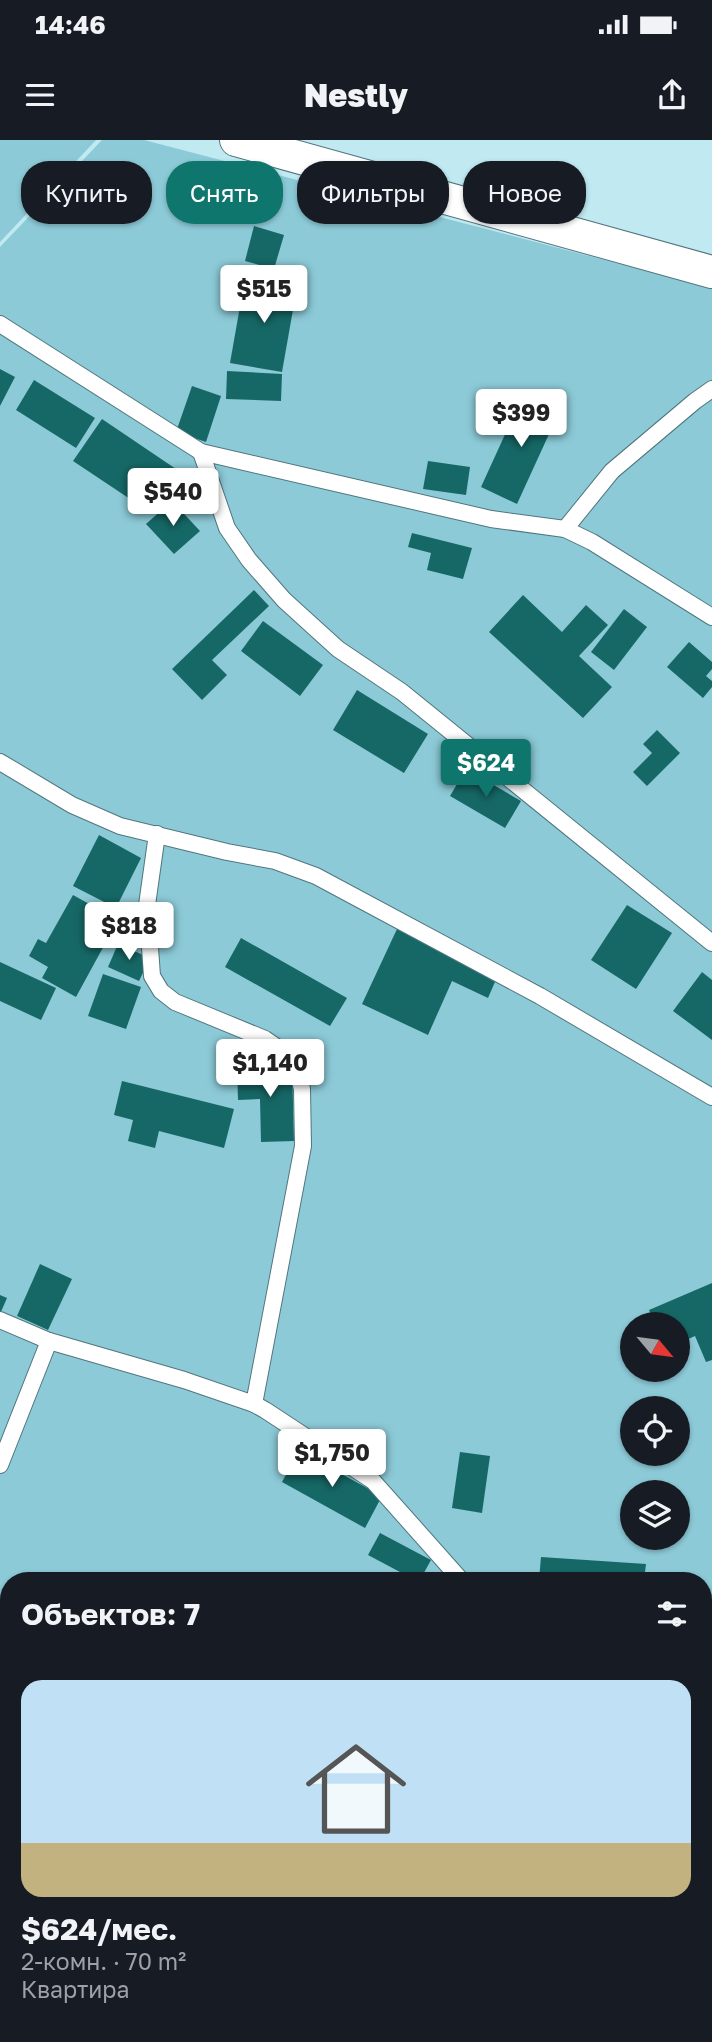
<!DOCTYPE html>
<html lang="ru">
<head>
<meta charset="utf-8">
<style>
	body { margin:0; font-family:"Golos Text",sans-serif; background:#242831; color:#f1f3f6; height:100vh; display:flex; flex-direction:column; font-size:26px; white-space:nowrap }
	* { box-sizing:border-box; margin:0 }
	p { font-size:23px; color:#9ea1a6 }
	.icon { flex:none; width:38px; height:38px; fill:none; stroke:currentColor; stroke-width:2; stroke-linecap:round; stroke-linejoin:round }
	.map { position:relative; flex:1; overflow:hidden }
	.sheet { position:absolute; left:0px; top:1432px; width:712px; height:471px; display:flex; flex-direction:column; background:#171b24; border-radius:28px 28px 0 0; box-shadow:0 2px 5px #0004 }
	.sheet>* { flex:none }
	.top-card { position:absolute; left:21px; top:21px; width:670px; height:63px; display:flex; gap:14px }
	.needle { width:46px; rotate:119deg }
	.tools { position:absolute; left:620px; top:1172px; display:grid; gap:14px }
	.tools a { display:grid; place-items:center; width:70px; height:70px; border-radius:50%; background:#171b24; box-shadow:0 2px 5px #0004; font-size:35px }
	.price { position:absolute; translate:-50% -60px; padding:0 16px; border-radius:7px; background:#fff; color:#222; font-size:23px; line-height:46px; filter:drop-shadow(0 2px 4px #0008) }
	.price::after { content:''; position:absolute; left:50%; top:42px; width:21px; height:16px; margin-left:-10px; background:inherit; clip-path:polygon(0 0,100% 0,50% 100%) }
	.price.on { background:#0f766e; color:#fff }
	ul { padding:0; list-style:none }
	li { display:grid; align-content:center; gap:14px; height:371px; padding:0 21px }
	li span { display:grid; place-items:center; height:217px; border-radius:21px; color:#555 }
	li>.icon { margin-inline-start:auto }
	span .icon { width:126px; height:126px; fill:#fffc; stroke-width:1 }
	li b { font-size:30px }
	h2 { display:flex; justify-content:space-between; align-items:center; height:84px; padding:0 21px; font-size:30px }
	.chip { padding:0 24px; border-radius:28px; background:#171b24; box-shadow:0 2px 5px #0004; font-size:24px; line-height:63px }
	.chip.on { background:#0f766e; color:#fff }
	.status { display:flex; justify-content:space-between; align-items:center; height:49px; padding:0 35px; background:#171b24; direction:ltr }
	.status svg { height:19px; fill:currentColor }
	header { display:flex; justify-content:space-between; align-items:center; height:91px; padding:0 21px; background:#171b24; font-size:32px; font-weight:800 }
	.map>svg:first-child { display:block }
	.green { fill:#8ccad7; fill-rule:evenodd }
	.building { fill:#166866 }
	.lines { fill:none; stroke-linecap:round; stroke-linejoin:round }
	.service-casing { stroke:#51767e; stroke-width:18 }
	.minor-casing { stroke:#51767e; stroke-width:34 }
	.service { stroke:#fff; stroke-width:16 }
	.minor { stroke:#fff; stroke-width:32 }
</style>
</head>
<body>
<div class="status"><b>14:46</b><svg viewBox="0 0 49 12"><path d="M0 12V9h3v3zM5 12V6h3v6zM10 12V3h3v9zM15 12V0h3v12zM26 1h20v11H26zM47 4h2v5h-2z"/></svg></div>
<header><svg class="icon" aria-label="menu" viewBox="0 0 24 24"><path d="M4 6h16M4 12h16M4 18h16"/></svg>Nestly<svg class="icon" aria-label="share" viewBox="0 0 24 24"><path d="M12 15V3M7 8l5-5 5 5M5 13v7h14v-7"/></svg></header>
<div class="map">
<svg width="712" height="1902" viewBox="0 0 712 1902">
	<rect width="100%" height="100%" fill="#c0e9f2"/>
	<g class="green">
		<path d="M0 0H96L0 102Z"/>
		<path d="M102 0H144L712 148V1902H510L498 1894H704V1440H9V1587L0 1582V107ZM632 1185H677V1230H632ZM632 1269H677V1314H632ZM632 1353H677V1398H632Z"/>
	</g>
	<g class="building">
		<path d="M254 86 284 95 274 129 245 121Z"/>
		<path d="M245 138 297 147 282 232 230 223Z"/>
		<path d="M0 229 15 237 0 266Z"/>
		<path d="M227 231 282 234 281 261 226 259Z"/>
		<path d="M34 240 95 278 76 308 16 270Z"/>
		<path d="M192 246 221 256 206 302 176 292Z"/>
		<path d="M524 253 560 270 517 364 481 347Z"/>
		<path d="M102 279 176 329 148 371 73 321Z"/>
		<path d="M428 321 470 327 466 355 423 349Z"/>
		<path d="M172 361 200 391 174 414 146 384Z"/>
		<path d="M412 393 472 408 463 439 427 430 431 413 408 407Z"/>
		<path d="M254 450 269 466 212 520 227 535 202 560 172 529Z"/>
		<path d="M523 455 562 492 586 465 608 485 579 516 612 547 583 578 489 492Z"/>
		<path d="M624 469 647 487 614 530 591 512Z"/>
		<path d="M263 481 323 525 300 556 241 511Z"/>
		<path d="M689 502 712 522V529L706 536 712 541V547L703 558 667 527Z"/>
		<path d="M357 550 428 594 404 633 333 590Z"/>
		<path d="M657 590 680 613 647 646 633 632 652 613 643 604Z"/>
		<path d="M466 629 521 661 505 688 450 656Z"/>
		<path d="M99 695 141 718 116 768 73 746Z"/>
		<path d="M73 755 118 780 76 857 42 838 48 827 29 816 38 799 46 803Z"/>
		<path d="M627 765 672 793 636 849 591 820Z"/>
		<path d="M397 789 498 835 488 858 452 841 428 895 362 864Z"/>
		<path d="M241 798 347 858 330 886 225 827Z"/>
		<path d="M118 804 150 818 139 841 108 827Z"/>
		<path d="M0 822 56 848 41 880 0 861Z"/>
		<path d="M702 832 712 840V900L673 871Z"/>
		<path d="M103 834 141 847 126 889 88 876Z"/>
		<path d="M292 925 294 1001 261 1002 260 959 238 960 237 927Z"/>
		<path d="M122 941 234 969 224 1008 159 991 155 1008 128 1001 133 980 114 975Z"/>
		<path d="M40 1124 72 1139 48 1190 17 1176Z"/>
		<path d="M712 1143V1220L706 1222 695 1196 677 1204V1185H655L649 1170Z"/>
		<path d="M0 1155 7 1158 0 1174Z"/>
		<path d="M299 1311 382 1356 365 1388 282 1342Z"/>
		<path d="M460 1312 490 1316 482 1373 452 1368Z"/>
		<path d="M380 1393 431 1420 420 1440H415L368 1415Z"/>
		<path d="M541 1417 646 1424 644 1440H539Z"/>
		<path d="M9 1638V1682L0 1677V1655Z"/>
		<path d="M712 1642V1674L704 1676V1644Z"/>
	</g>
	<g class="lines">
		<g class="service-casing">
			<g id="service">
				<path d="M0 184 201 312 491 379 565 389 612 331 695 261 712 249"/>
				<path d="M201 312 227 388 249 420 284 460 338 509 402 552 712 803"/>
				<path d="M565 389 592 402 712 477"/>
				<path d="M0 622 72 665 120 686 227 712 275 721 316 736 540 856 712 957"/>
				<path d="M157 694 147 765 152 836 161 851 175 862 265 899 287 914 296 925 302 949 303 1006 254 1264"/>
				<path d="M0 1180 49 1201 0 1325"/>
				<path d="M49 1201 184 1240 254 1264 265 1270 373 1341 461 1440"/>
				<path d="M0 1537 9 1541"/>
				<path d="M0 1573 9 1577"/>
				<path d="M330 1894 335 1902"/>
				<path d="M520 1894 529 1902"/>
				<path d="M672 1894 674 1902"/>
			</g>
		</g>
		<g class="minor-casing">
			<path id="minor" d="M236 0 712 132"/>
		</g>
		<use href="#service" class="service"/>
		<use href="#minor" class="minor"/>
	</g>
</svg>
<div class="tools">
<a><svg class="needle" viewBox="-14 -14 28 28"><path d="M0-13l5 13h-10z" fill="#e53935"/><path d="M0 13l5-13h-10z" fill="#9ea1a6"/></svg></a>
<a><svg class="icon" aria-label="locate" viewBox="0 0 24 24"><circle cx="12" cy="12" r="6"/><path d="M12 2v4M12 18v4M2 12h4M18 12h4"/></svg></a>
<a><svg class="icon" aria-label="layers" viewBox="0 0 24 24"><path d="M12 4l9 5-9 5-9-5zM3 14l9 5 9-5"/></svg></a>
</div>
<b class="price" style="left:264px;top:185px">$515</b>
<b class="price" style="left:521px;top:309px">$399</b>
<b class="price" style="left:173px;top:388px">$540</b>
<b class="price on" style="left:486px;top:659px">$624</b>
<b class="price" style="left:129px;top:822px">$818</b>
<b class="price" style="left:270px;top:959px">$1,140</b>
<b class="price" style="left:332px;top:1349px">$1,750</b>
<div class="top-card">
<a class="chip">Купить</a>
<a class="chip on">Снять</a>
<a class="chip">Фильтры</a>
<a class="chip">Новое</a>
</div>
<section class="sheet">
<h2>Объектов: 7<svg class="icon" aria-label="filters" viewBox="0 0 24 24"><path d="M4 7h16M4 17h16"/><circle cx="9" cy="7" r="2"/><circle cx="15" cy="17" r="2"/></svg></h2>
<ul>
<li><span style="background:linear-gradient(#bfe0f5 75%,#c2b280 0)"><svg class="icon" aria-label="home" viewBox="0 0 24 24"><path d="M3 11l9-7 9 7M6 9v11h12V9"/></svg></span><div><b>$624/мес.</b><p>2-комн. · 70 m²</p><p>Квартира</p></div></li>
</ul>
</section>
</div>
</body>
</html>
